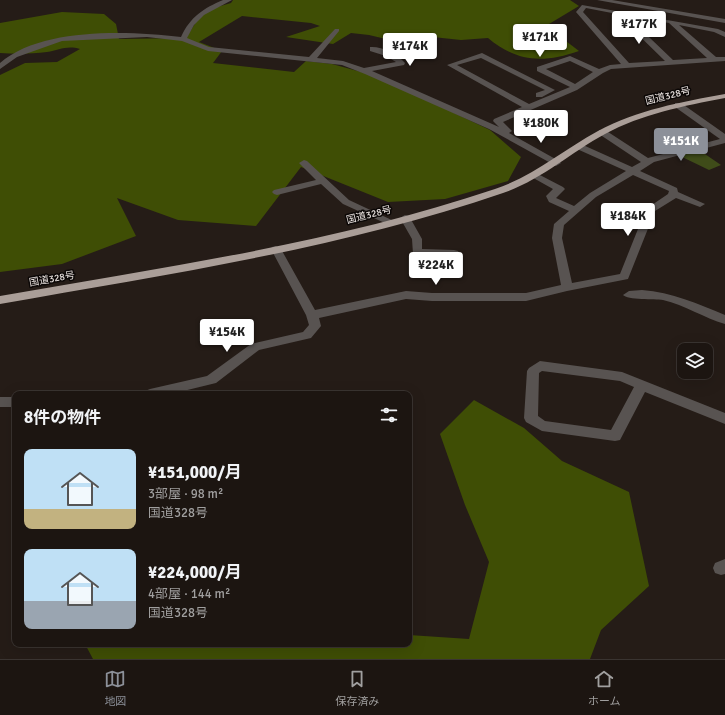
<!DOCTYPE html>
<html lang="ja">
<head>
<meta charset="utf-8">
<style>
	body { margin:0; font-family:Signika,"Noto Sans JP",sans-serif; background:#251e1a; color:#f1f3f6; height:100vh; display:flex; flex-direction:column; font-size:15px; white-space:nowrap }
	* { box-sizing:border-box; margin:0 }
	p { font-size:13px; color:#a09f9f }
	.icon { flex:none; width:22px; height:22px; fill:none; stroke:currentColor; stroke-width:2; stroke-linecap:round; stroke-linejoin:round }
	.map { position:relative; flex:1; overflow:hidden }
	.panel { position:absolute; left:12px; top:391px; width:400px; height:256px; display:flex; flex-direction:column; background:#1c1511; border-radius:8px; box-shadow:0 4px 16px #0002,0 0 0 1px #3a3431 }
	.panel>* { flex:none }
	.fabs { position:absolute; left:677px; top:343px; display:grid; gap:8px }
	.fabs a { display:grid; place-items:center; width:36px; height:36px; border-radius:8px; background:#1c1511; box-shadow:0 4px 16px #0002,0 0 0 1px #3a3431; font-size:20px }
	.price { position:absolute; translate:-50% -34px; padding:0 9px; border-radius:4px; background:#fff; color:#222; font-size:13px; line-height:26px; filter:drop-shadow(0 1px 2px #0008) }
	.price::after { content:''; position:absolute; left:50%; top:24px; width:12px; height:9px; margin-left:-6px; background:inherit; clip-path:polygon(0 0,100% 0,50% 100%) }
	.price.current { background:#8c9099; color:#fff }
	ul { padding:0; list-style:none }
	li { display:flex; align-items:center; gap:12px; height:100px; padding:0 12px }
	li span { display:grid; place-items:center; flex:none; width:112px; height:80px; border-radius:8px; color:#555 }
	li>.icon { margin-inline-start:auto }
	span .icon { width:48px; height:48px; fill:#fffc; stroke-width:1 }
	li b { font-size:17px }
	h2 { display:flex; justify-content:space-between; align-items:center; height:48px; padding:0 12px; font-size:17px }
	.menu { display:flex; justify-content:space-around; align-items:center; height:56px; border-top:1px solid #3a3431; background:#1c1511; font-size:11px; color:#a09f9f }
	.menu a { display:grid; justify-items:center; gap:2px }
	.menu .current { color:#8c9099 }
	.map>svg:first-child { display:block }
	.green { fill:#3f4c19 }
	.forest { fill:#3f4e05 }
	.lines { fill:none; stroke-linecap:round; stroke-linejoin:round }
	.minor { fill:#585351; fill-rule:evenodd }
	.highway { fill:#aa9e98; fill-rule:evenodd }
	.labels { text-anchor:middle; dominant-baseline:central; stroke-width:3; stroke-linejoin:round; paint-order:stroke }
	.street-label { font-size:10px; fill:#e9e2df; stroke:#0b0706 }
</style>
</head>
<body>
<div class="map">
<svg width="725" height="659" viewBox="0 0 725 659">
	<rect width="100%" height="100%" fill="#251c17"/>
	<path class="green" d="M699 150 721 165 709 170 678 155Z"/>
	<g class="forest">
		<path d="M233 0H570L579 6 549 24 562 38 579 51C544 63 518 63 488 38L461 40 423 36 390 40 369 35 351 33 333 44 286 37 320 26 311 23 242 16 199 42 222 51 213 63 294 72 306 61 332 64 376 76 490 130 521 157 508 181 445 199 388 202 301 167 256 226 178 220 117 198 136 236 62 264 0 272V75L25 63 57 62 80 49C67 45 59 50 47 52 31 54 15 54 0 53V23L62 12 104 14 116 24 119 39 186 38 203 11 231 3Z"/>
		<path d="M474 400 524 428 562 461 629 492 649 586 601 630 590 659H93L85 644H409V635L469 639 489 562 465 505 440 434Z"/>
	</g>
	<g class="lines">
		<g class="minor">
			<path d="M223 0H232L204 15 194 25 187 38 209 47 309 57 335 29H339V31L317 58 343 61 364 68 396 62 386 56 370 51V47C381 46 398 54 405 63L404 65 372 71 499 127 493 121 494 119 522 107 447 65 482 53 555 90 542 97H536V93L545 90 481 58 457 65 529 104 570 87 537 71V67L570 56 599 69 610 65 621 64 576 12 582 5 718 29 725 32V37L714 32 679 25 716 57H725V61L611 69 603 73 577 90 503 122 512 131 509 133 559 161 561 163 556 166 489 129 365 74 342 65 208 51 182 41 147 37 62 41 17 57 0 69V63C42 27 128 31 181 37 190 17 204 8 223 0ZM586 8 617 14 665 61 629 63 583 12ZM627 16 669 23 707 58 673 60ZM570 61 593 72 575 84 546 69Z"/>
			<path d="M597 0H612L725 19V23Z"/>
			<path d="M675 103H681L725 134V143L654 162 640 171 677 188 678 192 705 204 700 207 676 198 655 211 628 279 567 291 526 301H432L406 299 319 318 321 326 311 338 259 350 216 383 171 394H143L145 391 150 389 207 376 251 344 303 332 309 325 306 315 271 249 272 247 276 246 281 249 315 310 406 291 432 293H526L561 285 552 238 554 224 569 211 549 202 546 196 553 189 528 175 533 172 536 173 563 187 565 189 556 198 574 206 590 193 626 171 577 149V145H583L632 167 641 162 599 134V130H605L648 158 720 139 675 107ZM633 175 669 191 668 194 646 209 620 274 572 283 562 238 564 225 596 197Z"/>
			<path d="M304 160 307 161 349 200 396 222 395 224H387L343 204 321 184 277 195 274 194 272 192 274 190 316 180 299 163Z"/>
			<path d="M405 215 409 216 422 239V249L454 250 458 251 459 253 458 255 413 254 412 239 400 218Z"/>
			<path d="M642 290C672 292 698 304 725 315V324C704 318 685 305 663 300 655 299 627 300 623 295L629 291Z"/>
			<path d="M540 361 622 372 725 413V424L645 392 620 440 615 441 542 431 526 422 524 418 527 371 529 368ZM542 371 620 381 634 387 611 430 545 421 538 416 539 373Z"/>
			<rect x="0" y="397" width="15" height="10"/>
			<path d="M725 559V574L721 575 715 573 713 568 715 563Z"/>
		</g>
		<path class="highway" d="M725 94V98C683 106 642 114 605 134 570 153 541 180 503 193 340 249 168 274 0 304V296C166 267 335 243 495 189 534 176 563 150 598 131 637 110 681 102 725 94Z"/>
	</g>
	<g class="labels">
		<g class="street-label">
			<text transform="translate(668 96) rotate(-14)">国道328号</text>
			<text transform="translate(369 215) rotate(-14)">国道328号</text>
			<text transform="translate(52 279) rotate(-10)">国道328号</text>
		</g>
	</g>
</svg>
<div class="fabs">
<a><svg class="icon" aria-label="layers" viewBox="0 0 24 24"><path d="M12 4l9 5-9 5-9-5zM3 14l9 5 9-5"/></svg></a>
</div>
<b class="price" style="left:639px;top:45px">¥177K</b>
<b class="price" style="left:540px;top:58px">¥171K</b>
<b class="price" style="left:410px;top:67px">¥174K</b>
<b class="price" style="left:541px;top:144px">¥180K</b>
<b class="price current" style="left:681px;top:162px">¥151K</b>
<b class="price" style="left:628px;top:237px">¥184K</b>
<b class="price" style="left:436px;top:286px">¥224K</b>
<b class="price" style="left:227px;top:353px">¥154K</b>
<section class="panel">
<h2>8件の物件<svg class="icon" aria-label="filters" viewBox="0 0 24 24"><path d="M4 7h16M4 17h16"/><circle cx="9" cy="7" r="2"/><circle cx="15" cy="17" r="2"/></svg></h2>
<ul>
<li><span style="background:linear-gradient(#bfe0f5 75%,#c2b280 0)"><svg class="icon" aria-label="home" viewBox="0 0 24 24"><path d="M3 11l9-7 9 7M6 9v11h12V9"/></svg></span><div><b>¥151,000/月</b><p>3部屋 · 98 m²</p><p>国道328号</p></div></li>
<li><span style="background:linear-gradient(#bfe0f5 65%,#9aa5b1 0)"><svg class="icon" aria-label="home" viewBox="0 0 24 24"><path d="M3 11l9-7 9 7M6 9v11h12V9"/></svg></span><div><b>¥224,000/月</b><p>4部屋 · 144 m²</p><p>国道328号</p></div></li>
</ul>
</section>
</div>
<nav class="menu">
<a class="current"><svg class="icon" aria-label="map" viewBox="0 0 24 24"><path d="M3 6l6-2 6 2 6-2v14l-6 2-6-2-6 2zM9 4v14M15 6v14"/></svg>地図</a>
<a><svg class="icon" aria-label="saved" viewBox="0 0 24 24"><path d="M7 4h10v16l-5-4-5 4z"/></svg>保存済み</a>
<a><svg class="icon" aria-label="home" viewBox="0 0 24 24"><path d="M3 11l9-7 9 7M6 9v11h12V9"/></svg>ホーム</a>
</nav>
</body>
</html>
